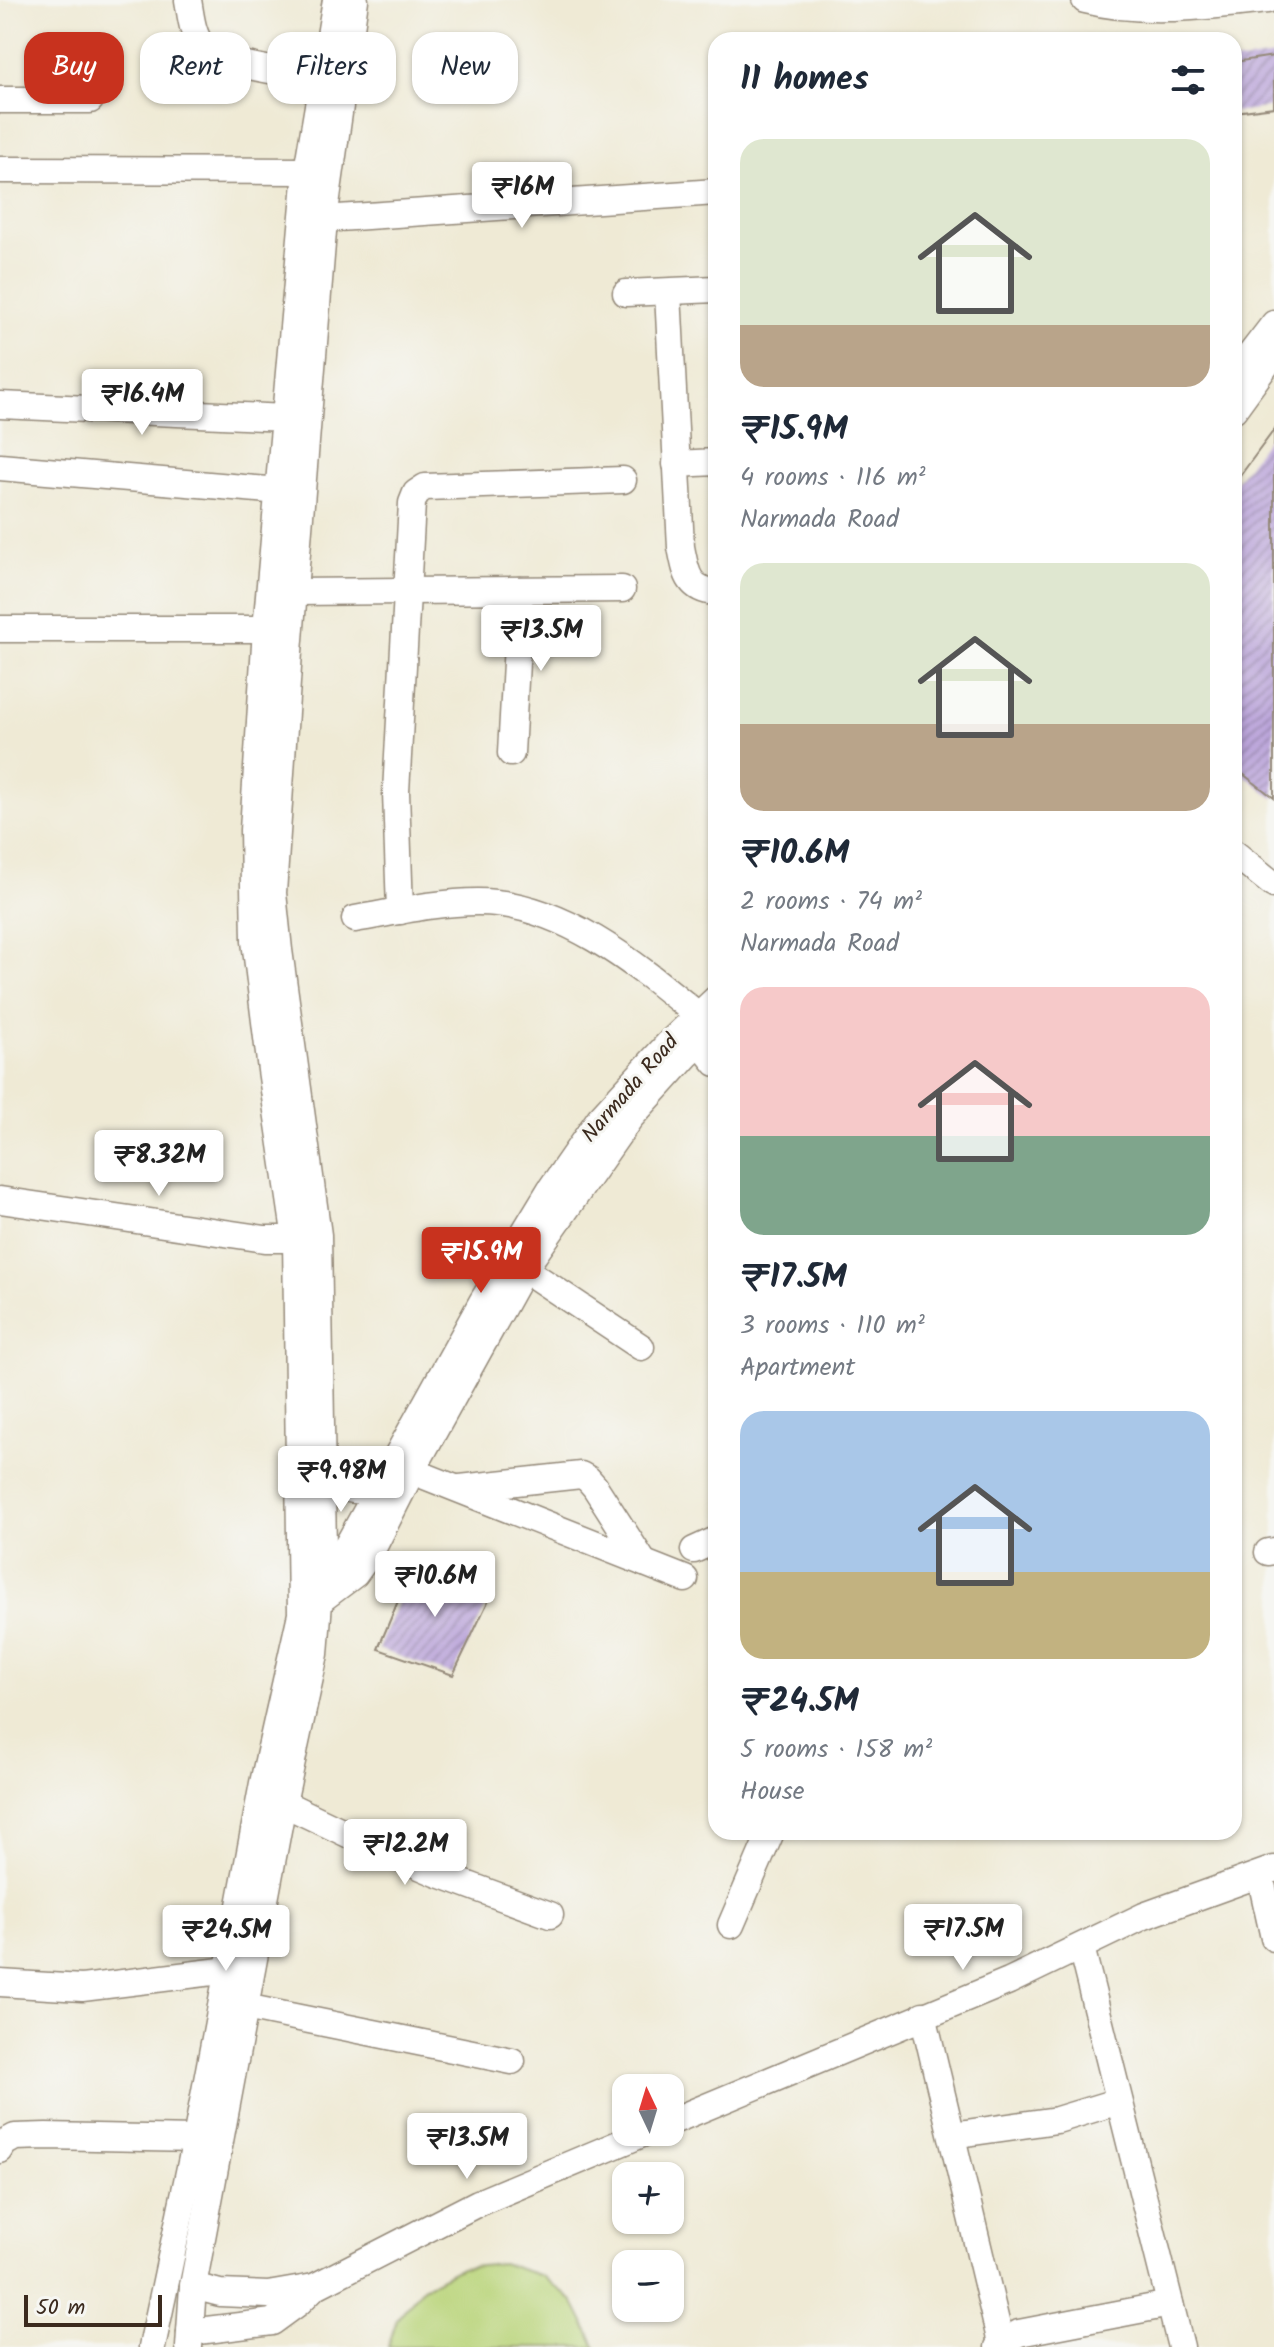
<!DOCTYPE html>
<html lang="en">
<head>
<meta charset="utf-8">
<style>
	body { margin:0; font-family:Kalam,sans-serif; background:#f2f2f3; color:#1f2937; height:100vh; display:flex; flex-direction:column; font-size:30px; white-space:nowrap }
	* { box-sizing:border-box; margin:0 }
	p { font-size:26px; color:#747a83 }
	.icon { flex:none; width:44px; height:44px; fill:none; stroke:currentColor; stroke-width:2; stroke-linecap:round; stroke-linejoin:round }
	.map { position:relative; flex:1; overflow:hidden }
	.panel { position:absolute; left:708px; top:32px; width:534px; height:1808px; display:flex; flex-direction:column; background:#fff; border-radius:24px; box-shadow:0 2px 6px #0004 }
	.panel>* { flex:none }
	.banner { position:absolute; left:24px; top:32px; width:564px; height:72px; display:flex; gap:16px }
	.needle { width:52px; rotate:356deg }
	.fabs { position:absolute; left:612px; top:2074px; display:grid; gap:16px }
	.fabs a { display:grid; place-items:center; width:72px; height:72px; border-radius:16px; background:#fff; box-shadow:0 2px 6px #0004; font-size:40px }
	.scale { position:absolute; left:24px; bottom:20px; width:138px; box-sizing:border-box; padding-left:8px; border:4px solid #3b2a1e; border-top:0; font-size:22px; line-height:28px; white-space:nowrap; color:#3b2a1e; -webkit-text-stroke:6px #f6f6f2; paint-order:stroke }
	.price { position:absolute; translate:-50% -68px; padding:0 18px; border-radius:8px; background:#fff; color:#222; font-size:26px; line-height:52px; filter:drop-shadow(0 2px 4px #0008) }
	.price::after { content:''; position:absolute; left:50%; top:48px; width:24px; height:18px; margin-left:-12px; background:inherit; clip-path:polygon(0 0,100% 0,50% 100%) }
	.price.selected { background:#c8321e; color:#fff }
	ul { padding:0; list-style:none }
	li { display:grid; align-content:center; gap:16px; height:424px; padding:0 32px }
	li span { display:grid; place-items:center; height:248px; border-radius:24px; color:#555 }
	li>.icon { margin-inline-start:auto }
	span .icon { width:144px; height:144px; fill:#fffc; stroke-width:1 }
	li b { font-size:34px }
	h2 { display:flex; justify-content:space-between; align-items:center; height:96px; padding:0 32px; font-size:34px }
	.pill { padding:0 28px; border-radius:24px; background:#fff; box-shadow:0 2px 6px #0004; font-size:28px; line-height:72px }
	.pill.selected { background:#c8321e; color:#fff }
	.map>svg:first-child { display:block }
	.pitch { fill:#b9d479; stroke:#7a7f4c; stroke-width:2 }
	.building { fill:url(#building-hatch) }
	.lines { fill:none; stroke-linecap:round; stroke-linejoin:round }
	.minor-casing { stroke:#958a7a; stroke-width:29 }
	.minor { stroke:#fff; stroke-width:26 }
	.labels { text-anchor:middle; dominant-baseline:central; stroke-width:6; stroke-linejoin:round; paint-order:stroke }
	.street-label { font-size:22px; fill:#3b2a1e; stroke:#f6f6f2 }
</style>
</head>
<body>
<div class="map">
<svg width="1274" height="2347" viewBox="0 0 1274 2347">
	<defs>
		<pattern id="building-hatch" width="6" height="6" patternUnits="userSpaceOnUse" patternTransform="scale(2)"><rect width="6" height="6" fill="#bba5da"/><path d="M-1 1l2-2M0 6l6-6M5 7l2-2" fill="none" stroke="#9987b0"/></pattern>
	</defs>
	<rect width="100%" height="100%" fill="#f6f6f2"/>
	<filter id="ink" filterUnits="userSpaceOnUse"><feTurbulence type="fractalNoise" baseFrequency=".0125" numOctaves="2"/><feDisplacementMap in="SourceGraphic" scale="16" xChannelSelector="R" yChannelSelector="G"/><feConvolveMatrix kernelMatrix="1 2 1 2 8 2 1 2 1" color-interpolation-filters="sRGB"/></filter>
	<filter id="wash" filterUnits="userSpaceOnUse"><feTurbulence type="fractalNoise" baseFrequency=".006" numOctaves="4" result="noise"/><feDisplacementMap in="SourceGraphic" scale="32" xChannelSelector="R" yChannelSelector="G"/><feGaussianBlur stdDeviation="1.8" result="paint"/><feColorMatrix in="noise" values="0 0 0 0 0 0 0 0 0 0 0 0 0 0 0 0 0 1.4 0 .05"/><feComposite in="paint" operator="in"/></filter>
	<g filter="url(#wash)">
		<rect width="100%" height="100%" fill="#efead5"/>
		<path class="pitch" d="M501 2263 542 2276 573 2301 596 2347H388L397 2319 423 2287 461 2267Z"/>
		<g id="blocks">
			<g class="building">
				<path d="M1274 56V107L1234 112V62Z"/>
				<path d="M1274 430V798L1234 767V484Z"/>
				<path d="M413 1565 494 1589 453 1675 378 1649Z"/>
			</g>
		</g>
	</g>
	<g filter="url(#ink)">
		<use href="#blocks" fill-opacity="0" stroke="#958a7a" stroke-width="2"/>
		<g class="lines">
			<g class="minor-casing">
				<g id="minor">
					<path d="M188 0C191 16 192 35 203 47 217 65 298 74 323 79"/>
					<path d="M1085 0C1144 15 1208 6 1267 0"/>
					<path d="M0 100H90"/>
					<path d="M0 170 307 171"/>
					<path d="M324 219 716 192"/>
					<path d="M626 293 716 289"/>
					<path d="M668 293 681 547C686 571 687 590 716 592"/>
					<path d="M1234 376 1274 324"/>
					<path d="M0 405 286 418"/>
					<path d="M1234 409 1274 354"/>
					<path d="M676 464 716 462"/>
					<path d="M0 467 280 491"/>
					<path d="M285 604 294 592 622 589"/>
					<path d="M0 629H266"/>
					<path d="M511 753 520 590"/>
					<path d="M1234 853 1274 885"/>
					<path d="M400 911 396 792 412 503 416 493 425 487 623 480"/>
					<path d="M355 919C396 912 436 902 478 902 562 902 637 965 699 1016"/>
					<path d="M700 1043 716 1063"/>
					<path d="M0 1200 265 1239H296L310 1236"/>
					<path d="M524 1269 641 1347"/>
					<path d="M412 1471 685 1579"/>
					<path d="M322 1474C342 1491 353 1492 379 1489"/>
					<path d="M460 1488 581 1475 588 1479 595 1487 644 1563"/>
					<path d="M694 1550 716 1540"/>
					<path d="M1268 1552 1274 1551"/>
					<path d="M317 1579 346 1548 482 1302 550 1190 600 1118 668 1044 716 999"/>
					<path d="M311 1607 355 1574 371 1552 412 1471 524 1269 630 1118 687 1055 716 1029"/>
					<path d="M283 1803 379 1849 436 1873 550 1915"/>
					<path d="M1260 1875 1274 1938"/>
					<path d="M731 1925 771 1832"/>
					<path d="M1081 1947 1181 2347"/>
					<path d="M0 1983 82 1988 229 1970"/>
					<path d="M245 2007 512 2061"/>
					<path d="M923 2015 1001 2343"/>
					<path d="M670 2122 1009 1981 1144 1916 1274 1869"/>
					<path d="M952 2135 1057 2120 1119 2101"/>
					<path d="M0 2150 4 2143 15 2137 46 2136 196 2139"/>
					<path d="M193 2286 220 2293 268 2295 314 2287 478 2203 647 2132"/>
					<path d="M190 2332 272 2322 298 2303 314 2287"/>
					<path d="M152 2347 196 2139 263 1783 301 1614 296 1239 271 1070 255 941 253 830 266 629 307 171 336 0"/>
					<path d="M189 2347 193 2286 283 1803 315 1654 323 1551 318 1235 279 950 273 893 289 652 324 219 355 0"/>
					<path d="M998 2347 1001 2343 1019 2333 1170 2304"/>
				</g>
			</g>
			<use href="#minor" class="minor"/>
		</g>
	</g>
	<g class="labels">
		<g class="street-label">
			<text transform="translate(631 1089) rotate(-49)">Narmada Road</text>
		</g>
	</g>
</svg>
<div class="fabs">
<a><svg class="needle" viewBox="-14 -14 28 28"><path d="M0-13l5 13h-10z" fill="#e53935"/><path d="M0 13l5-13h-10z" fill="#747a83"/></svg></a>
<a>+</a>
<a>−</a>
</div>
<div class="scale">50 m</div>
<b class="price" style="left:522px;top:230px">₹16M</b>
<b class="price" style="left:142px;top:437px">₹16.4M</b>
<b class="price" style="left:541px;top:673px">₹13.5M</b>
<b class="price" style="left:159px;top:1198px">₹8.32M</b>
<b class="price selected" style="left:481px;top:1295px">₹15.9M</b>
<b class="price" style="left:341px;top:1514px">₹9.98M</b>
<b class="price" style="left:435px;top:1619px">₹10.6M</b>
<b class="price" style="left:405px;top:1887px">₹12.2M</b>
<b class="price" style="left:963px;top:1972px">₹17.5M</b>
<b class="price" style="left:226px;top:1973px">₹24.5M</b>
<b class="price" style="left:467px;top:2181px">₹13.5M</b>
<div class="banner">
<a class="pill selected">Buy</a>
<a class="pill">Rent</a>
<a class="pill">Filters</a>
<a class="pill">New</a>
</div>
<section class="panel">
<h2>11 homes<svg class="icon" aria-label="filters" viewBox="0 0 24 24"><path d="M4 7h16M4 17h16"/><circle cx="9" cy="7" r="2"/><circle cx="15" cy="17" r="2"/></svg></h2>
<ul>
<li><span style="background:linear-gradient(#dfe7d0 75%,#b9a48a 0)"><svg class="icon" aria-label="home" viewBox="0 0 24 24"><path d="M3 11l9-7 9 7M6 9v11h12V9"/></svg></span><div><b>₹15.9M</b><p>4 rooms · 116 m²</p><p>Narmada Road</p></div></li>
<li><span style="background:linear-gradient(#dfe7d0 65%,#b9a48a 0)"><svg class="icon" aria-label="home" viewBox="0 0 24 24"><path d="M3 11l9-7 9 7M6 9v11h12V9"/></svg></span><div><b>₹10.6M</b><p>2 rooms · 74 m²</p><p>Narmada Road</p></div></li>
<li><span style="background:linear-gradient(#f6c9c9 60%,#7fa58c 0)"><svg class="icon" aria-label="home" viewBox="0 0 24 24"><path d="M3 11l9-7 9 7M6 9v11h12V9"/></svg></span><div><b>₹17.5M</b><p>3 rooms · 110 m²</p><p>Apartment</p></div></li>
<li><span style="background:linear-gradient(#a9c7e8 65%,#c2b280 0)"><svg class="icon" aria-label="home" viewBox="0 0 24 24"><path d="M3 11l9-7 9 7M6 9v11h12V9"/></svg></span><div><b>₹24.5M</b><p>5 rooms · 158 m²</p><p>House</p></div></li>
</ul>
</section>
</div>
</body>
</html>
